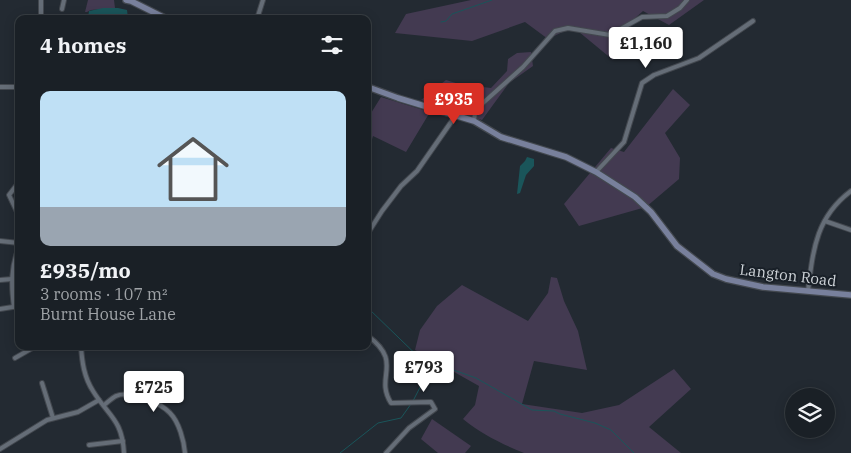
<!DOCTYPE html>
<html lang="en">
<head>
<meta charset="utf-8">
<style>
	body { margin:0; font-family:"IBM Plex Serif",serif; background:#23282e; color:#f1f3f6; height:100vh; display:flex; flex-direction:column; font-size:19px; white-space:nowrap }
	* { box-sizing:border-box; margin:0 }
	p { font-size:16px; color:#9fa3a7 }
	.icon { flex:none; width:28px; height:28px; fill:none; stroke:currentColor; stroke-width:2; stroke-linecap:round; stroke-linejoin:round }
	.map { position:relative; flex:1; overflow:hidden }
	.panel { position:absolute; left:15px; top:15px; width:356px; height:335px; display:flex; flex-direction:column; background:#1a2026; border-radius:10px; box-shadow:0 2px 12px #0003,0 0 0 1px #383e43 }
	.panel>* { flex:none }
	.tools { position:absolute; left:785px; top:388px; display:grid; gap:10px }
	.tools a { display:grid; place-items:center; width:50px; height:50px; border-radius:50%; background:#1a2026; box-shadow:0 2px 12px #0003,0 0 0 1px #383e43; font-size:25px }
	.price { position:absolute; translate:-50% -42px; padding:0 11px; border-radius:5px; background:#fff; color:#222; font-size:16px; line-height:32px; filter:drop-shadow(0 1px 2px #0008) }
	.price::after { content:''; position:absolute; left:50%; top:30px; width:15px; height:11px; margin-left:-8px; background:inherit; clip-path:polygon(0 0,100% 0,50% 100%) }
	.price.on { background:#d93025; color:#fff }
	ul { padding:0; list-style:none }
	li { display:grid; align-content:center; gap:10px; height:265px; padding:0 25px }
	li+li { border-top:1px solid #383e43 }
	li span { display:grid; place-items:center; height:155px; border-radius:10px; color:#555 }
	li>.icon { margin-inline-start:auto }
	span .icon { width:90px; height:90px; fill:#fffc; stroke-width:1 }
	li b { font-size:21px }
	h2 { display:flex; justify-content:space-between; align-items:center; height:60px; padding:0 25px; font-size:21px }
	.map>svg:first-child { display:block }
	.green { fill:#433a51 }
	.water { fill:#1a555a }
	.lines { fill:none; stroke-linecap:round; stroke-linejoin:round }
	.stream { stroke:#1a555a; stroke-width:1 }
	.street-casing { stroke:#43484f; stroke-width:6 }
	.secondary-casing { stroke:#43484f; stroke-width:8 }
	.street { stroke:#656d77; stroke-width:4 }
	.secondary { stroke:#78809c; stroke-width:5.5 }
	.labels { text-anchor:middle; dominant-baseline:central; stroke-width:4; stroke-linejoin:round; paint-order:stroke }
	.street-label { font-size:15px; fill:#cfd4d9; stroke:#192028 }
</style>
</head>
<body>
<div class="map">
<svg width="851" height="453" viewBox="0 0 851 453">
	<rect width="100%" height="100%" fill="#232a32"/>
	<g class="green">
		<path d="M88 0H114L115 8 91 10 87 12H85Z"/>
		<path d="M471 0H704L669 25 643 11 622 30 613 60 573 27 548 39 525 22 472 41 395 33 406 14Z"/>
		<path d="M531 52 533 66 509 83 482 120 421 100 446 80 459 84 491 88 507 71 508 59 517 53Z"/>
		<path d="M673 89 690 105 665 133 680 158 679 179 646 207 579 226 564 204 611 148 624 152Z"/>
		<path d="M381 97 430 112 406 152 373 136 368 153V118Z"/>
		<path d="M551 277 557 278 564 301 578 331 587 370 534 361 522 404 582 413 619 405 674 369 691 389 649 427 681 453H524C502 444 481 434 463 419L475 405 479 386 415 350 420 330 437 306 462 285 528 321 548 293Z"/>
		<path d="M432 419 471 446 465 453H438L421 439Z"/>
	</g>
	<g class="water">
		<path d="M103 8H118L127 10 128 18H88L89 11Z"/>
		<path d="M452 87 465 91 481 90V96H447L444 92 447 88Z"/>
		<path d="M527 157 534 159V166L526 175 520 193 517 194 520 166 525 161Z"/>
	</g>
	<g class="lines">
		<g class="stream">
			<path d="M441 22 446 21 452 14 492 0"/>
			<path d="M368 308 430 368 413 401"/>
			<path d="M430 368 445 367 476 378 532 410 554 411 560 414 595 423 611 430 634 453"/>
			<path d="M340 453 378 423 401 418 411 404"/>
		</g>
		<g class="street-casing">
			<g id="street">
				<path d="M41 0V19"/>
				<path d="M62 9 64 0"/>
				<path d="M257 19 263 0"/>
				<path d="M0 87H19"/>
				<path d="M474 121 475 113 483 103 523 67 555 31 568 28 610 35 642 17 667 16 680 8 687 0"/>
				<path d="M596 172 624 142 642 83 654 75 699 58 753 21"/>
				<path d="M19 182 9 195 19 216"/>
				<path d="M825 221 851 230"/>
				<path d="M368 233 382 211 401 186 417 171 456 115"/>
				<path d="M0 241 19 243"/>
				<path d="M0 280 12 279"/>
				<path d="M808 291C813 250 816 217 851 191"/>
				<path d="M14 307C11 285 11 267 19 247"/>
				<path d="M0 309 19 306"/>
				<path d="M368 336C404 363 374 376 391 403L431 402 435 409 409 428 386 453"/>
				<path d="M81 346C82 362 84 377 93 391 109 417 122 419 124 453"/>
				<path d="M15 358 36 346"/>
				<path d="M42 383 53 418"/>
				<path d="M104 405C108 402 112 398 116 396 129 390 161 403 170 413 179 422 184 441 185 453"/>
				<path d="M89 445 123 441"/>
				<path d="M0 449 47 420 78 412 99 400"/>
			</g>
		</g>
		<g class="secondary-casing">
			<g id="secondary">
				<path d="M126 0 131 1 167 19"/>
				<path d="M368 87 398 98 474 121 501 137 566 157 596 172 635 197 651 212 677 246 713 274 726 279 763 287 851 295"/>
			</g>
		</g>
		<use href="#street" class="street"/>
		<use href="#secondary" class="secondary"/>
	</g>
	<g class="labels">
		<g class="street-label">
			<text transform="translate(788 275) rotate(7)">Langton Road</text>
		</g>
	</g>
</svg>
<div class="tools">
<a><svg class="icon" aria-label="layers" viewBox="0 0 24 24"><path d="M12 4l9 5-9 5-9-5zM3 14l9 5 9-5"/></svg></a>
</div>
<b class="price" style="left:646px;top:69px">£1,160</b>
<b class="price on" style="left:454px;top:125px">£935</b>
<b class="price" style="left:424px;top:393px">£793</b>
<b class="price" style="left:154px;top:413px">£725</b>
<section class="panel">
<h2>4 homes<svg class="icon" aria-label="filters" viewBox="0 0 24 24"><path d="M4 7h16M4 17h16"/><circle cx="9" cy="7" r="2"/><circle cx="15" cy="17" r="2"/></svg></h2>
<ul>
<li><span style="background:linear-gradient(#bfe0f5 75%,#9aa5b1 0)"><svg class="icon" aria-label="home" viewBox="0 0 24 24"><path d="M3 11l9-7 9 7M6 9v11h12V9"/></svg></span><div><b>£935/mo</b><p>3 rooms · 107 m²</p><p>Burnt House Lane</p></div></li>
</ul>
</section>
</div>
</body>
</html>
